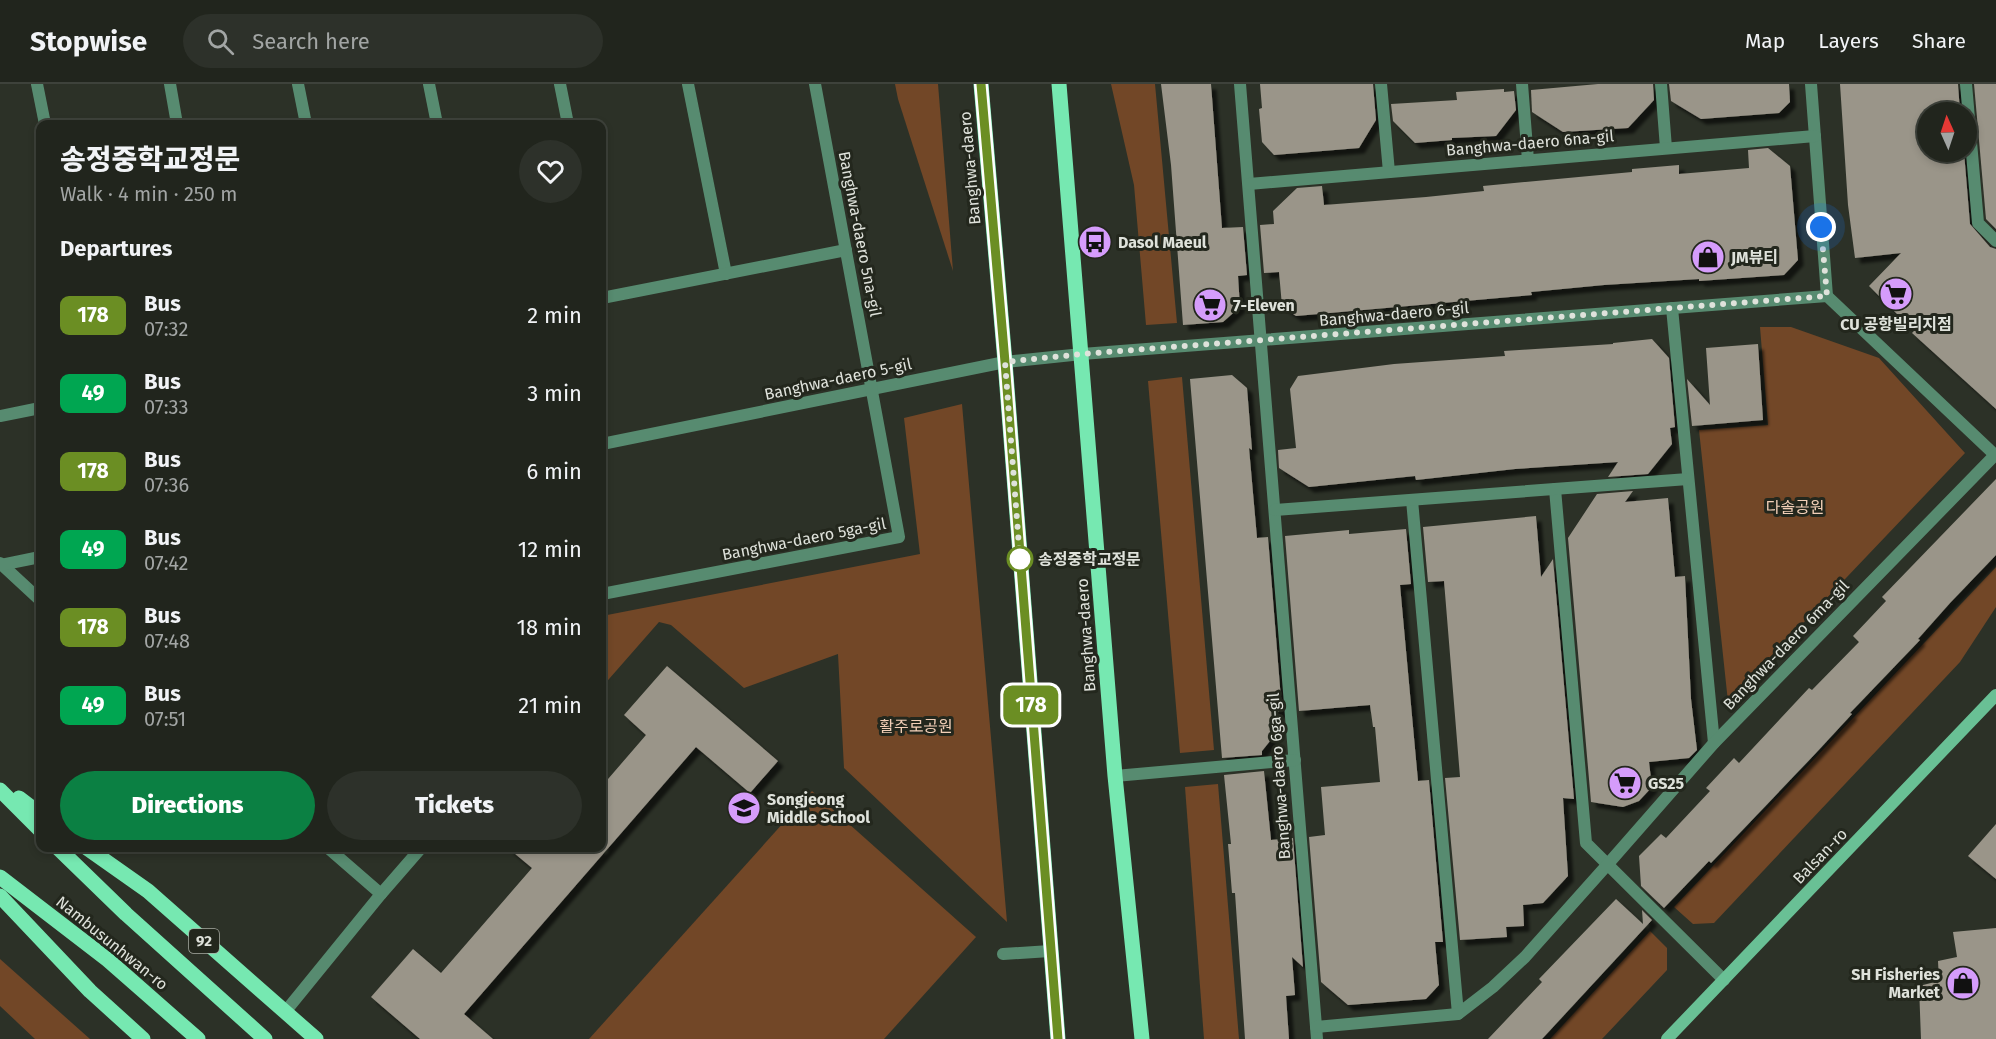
<!DOCTYPE html>
<meta charset="utf-8">
<style>
body{margin:0;font-family:"Fira Sans","Noto Sans KR",sans-serif;background:#2d312a;color:#f1f3f6;height:100vh;display:flex;flex-direction:column;font-size:22px;white-space:nowrap}
*{box-sizing:border-box;margin:0}
p{font-size:20px;color:#a2a5a4}
.icon{flex:none;width:33px;height:33px;fill:none;stroke:currentColor;stroke-width:2;stroke-linecap:round;stroke-linejoin:round}
.map{position:relative;flex:1;overflow:hidden}
.panel{position:absolute;left:36px;top:36px;width:570px;height:732px;display:flex;flex-direction:column;background:#21251d;border-radius:12px;box-shadow:0 3px 9px #0003,0 0 0 2px #3e423b}
.panel>*{flex:none}
.badge{padding:0 12px;border-radius:9px;font-size:21px;line-height:39px}
.needle{width:39px;rotate:357deg}
.controls{position:absolute;left:1917px;top:18px;display:grid;gap:12px}
.controls a{display:grid;place-items:center;width:60px;height:60px;border-radius:50%;background:#21251d;box-shadow:0 3px 9px #0003,0 0 0 2px #3e423b;font-size:30px}
.you{position:absolute;width:30px;height:30px;margin:-15px;border:4px solid #fff;border-radius:50%;background:#1a73e8;box-shadow:0 0 0 9px #1a73e833}
.map>.badge{position:absolute;translate:-50% -50%;box-shadow:0 0 0 3px #fff}
h2{padding:0 24px;font-size:22px;line-height:54px}
.round{display:grid;place-items:center;flex:none;width:63px;height:63px;border-radius:32px;background:#2d312a}
.summary{display:flex;align-items:center;justify-content:space-between;height:102px;padding:0 24px}
h1{font-size:28px;font-weight:800;line-height:45px}
.action{display:flex;gap:12px;margin-top:auto;padding:12px 24px}
.action a{flex:1;height:69px;border-radius:36px;background:#0b8043;color:#fff;font-size:24px;font-weight:800;line-height:69px;text-align:center}
.action a+a{background:#2d312a;color:#f1f3f6}
ul{padding:0;list-style:none}
li{display:flex;align-items:center;gap:18px;height:78px;padding:0 24px}
li div{flex:1}
li b{display:block;font-size:22px}
li em{font-style:normal}
li .badge{min-width:66px;font-weight:700;text-align:center}
header{display:flex;align-items:center;gap:36px;box-sizing:border-box;height:84px;padding:0 30px;background:#21251d;border-bottom:2px solid #3e423b}
header strong{font-size:28px}
nav{display:flex;gap:33px;margin-inline-start:auto;font-size:21px}
.search{width:420px;height:54px;background:#2d312a;display:flex;align-items:center;gap:15px;box-sizing:border-box;padding:0 21px;border-radius:33px;color:#a2a5a4;font-size:22px}
.map>svg:first-child{display:block}
</style>
<header>
<strong>Stopwise</strong>
<div class="search"><svg class="icon" aria-label="search" viewBox="0 0 24 24"><circle cx="10" cy="10" r="6"/><path d="M15 15l6 6"/></svg>Search here</div>
<nav><a>Map</a><a>Layers</a><a>Share</a></nav>
</header>
<div class="map">
<svg width="1996" height="955" viewBox="0 0 1996 955">
<defs>
<filter id="shadow"><feDropShadow dx="5.5" dy="5.5" stdDeviation="1.5" flood-color="#0009"/></filter>
</defs>
<rect width="100%" height="100%" fill="#2c3127"/>
<g fill="#724727">
<polygon points="895,0 938,0 953,187 898,15"/>
<polygon points="1111,0 1155,0 1177,239 1146,241 1134,101"/>
<polygon points="1760,243 1791,243 1879,274 1965,369 1728,618 1699,346 1768,341"/>
<polygon points="1182,293 1214,666 1180,669 1148,297"/>
<polygon points="962,320 1007,838 844,684 838,570 744,604 671,541 659,538 602,603 602,532 920,470 904,334"/>
<polygon points="1996,483 1996,523 1960,578 1714,839 1693,840 1674,823"/>
<polygon points="1218,700 1239,955 1204,955 1185,703"/>
<polygon points="812,707 976,853 884,955 589,955"/>
<polygon points="1650,847 1667,864 1667,886 1602,955 1550,955"/>
<polygon points="0,875 90,955 35,955 0,922"/>
</g>
<g fill="#9a9589" filter="url(#shadow)">
<polygon points="1161,0 1211,0 1222,144 1243,143 1247,191 1238,192 1240,223 1223,238 1183,241 1171,81"/>
<polygon points="1260,0 1373,0 1376,36 1359,64 1274,71 1262,58 1259,25 1262,24"/>
<polygon points="1598,0 1653,0 1654,16 1628,44 1563,48 1532,28 1531,6"/>
<polygon points="1669,0 1789,0 1790,18 1779,29 1701,35 1671,17"/>
<polygon points="1840,0 1958,0 1960,28 1928,28 1928,68 1964,68 1970,140 1990,163 1996,165 1996,325 1912,249 1914,247 1869,202 1901,169 1855,174 1848,121"/>
<polygon points="1974,0 1996,0 1996,145 1986,135"/>
<polygon points="1504,5 1504,8 1514,7 1516,26 1496,52 1452,54 1452,56 1415,59 1393,37 1391,20 1457,16 1456,8"/>
<polygon points="1768,64 1790,82 1798,176 1784,191 1699,197 1699,195 1604,201 1531,208 1532,211 1296,232 1282,222 1279,188 1264,189 1260,141 1274,140 1273,127 1297,104 1322,102 1324,121 1426,113 1484,107 1483,102 1632,88 1632,85 1679,81 1679,90 1749,84 1748,66"/>
<polygon points="1652,255 1669,274 1675,343 1670,344 1672,360 1648,390 1608,393 1618,378 1515,385 1416,396 1415,392 1309,403 1279,384 1278,366 1296,364 1290,305 1298,292 1394,280 1505,272 1504,267 1613,260 1613,259"/>
<polygon points="1758,260 1763,336 1692,342 1687,295 1710,321 1706,264"/>
<polygon points="1232,291 1247,304 1252,366 1249,364 1257,454 1268,453 1282,628 1276,628 1278,647 1262,667 1262,671 1222,674 1190,295"/>
<polygon points="1996,395 1996,471 1950,519 1918,555 1920,556 1850,629 1852,630 1815,670 1711,779 1709,777 1664,824 1641,802 1639,772 1661,750 1666,754 1710,707 1706,704 1734,674 1739,679 1809,604 1812,606 1859,558 1853,552 1886,517 1882,513"/>
<polygon points="1633,407 1625,418 1668,414 1675,493 1685,492 1691,615 1697,666 1689,674 1649,678 1652,703 1639,717 1623,723 1591,718 1568,454 1597,410"/>
<polygon points="1536,432 1541,493 1553,475 1574,715 1563,714 1568,792 1543,819 1523,821 1524,842 1506,843 1507,853 1460,856 1445,694 1460,693 1444,497 1428,498 1423,443"/>
<polygon points="1406,445 1411,500 1400,501 1418,697 1429,696 1443,858 1435,858 1439,901 1426,915 1348,921 1321,898 1309,753 1325,751 1321,703 1380,698 1375,643 1373,643 1370,621 1299,627 1285,452 1349,446 1349,450"/>
<polygon points="667,582 778,677 750,709 696,663 464,930 493,955 420,955 371,913 413,865 441,889 532,784 508,764 602,764 602,702 646,651 624,631"/>
<polygon points="1264,687 1271,756 1293,754 1303,883 1292,873 1295,911 1286,912 1289,955 1245,955 1235,809 1232,809 1228,760 1231,760 1224,691"/>
<polygon points="1996,740 1996,795 1968,772"/>
<polygon points="1616,815 1643,840 1642,826 1652,836 1542,955 1488,955 1542,898 1539,895"/>
<polygon points="1996,844 1996,955 1921,955 1919,902 1939,897 1938,877 1957,873 1953,848"/>
</g>
<g fill="none" stroke-linecap="round" stroke-linejoin="round">
<polyline stroke="#578b70" stroke-width="12" points="1003,870 1050,867"/>
<g stroke="#578b70" stroke-width="12">
<polyline points="37,0 45,40"/>
<polyline points="170,0 177,40"/>
<polyline points="298,0 306,40"/>
<polyline points="429,0 437,40"/>
<polyline points="560,0 568,40"/>
<polyline points="688,0 726,190"/>
<polyline points="1240,0 1317,955"/>
<polyline points="1381,0 1389,88"/>
<polyline points="1522,0 1528,76"/>
<polyline points="1661,0 1666,64"/>
<polyline points="1811,0 1827,212"/>
<polyline points="1966,0 1978,139 1996,157"/>
<polyline points="1249,100 1815,52"/>
<polyline points="602,214 846,166"/>
<polyline points="1672,224 1714,659"/>
<polyline points="0,332 40,324"/>
<polyline points="602,360 1005,278 1082,270 1827,212 1996,372"/>
<polyline points="1555,405 1586,759 1724,896"/>
<polyline points="1412,416 1458,930"/>
<polyline points="1275,426 1688,395"/>
<polyline points="0,479 40,516"/>
<polyline points="0,481 40,473"/>
<polyline points="602,510 899,453 815,0"/>
<polyline points="1115,692 1295,676"/>
<polyline points="328,764 381,810"/>
<polyline points="285,928 381,810 421,764"/>
<polyline points="1316,943 1458,930 1493,903 1525,873 1608,780 1714,659 1996,370"/>
</g>
<polyline stroke="#69c095" stroke-width="12" points="1667,955 1996,611"/>
<g stroke="#76e8b1" stroke-width="15">
<polyline points="981,0 1005,278 1058,955"/>
<polyline points="1059,0 1115,692 1142,955"/>
<polyline points="0,706 40,746"/>
<polyline points="19,714 40,730"/>
<polyline points="58,764 126,830 265,955"/>
<polyline points="87,764 148,807 316,955"/>
<polyline points="0,793 108,876 198,955"/>
<polyline points="0,812 90,907 143,955"/>
</g>
</g>
<g fill="none" stroke-linecap="round" stroke-linejoin="round">
<defs>
<polyline id="line" points="981,0 1005,278 1058,955"/>
</defs>
<use href="#line" stroke="#fff" stroke-width="14"/>
<use href="#line" stroke="#6b8e23" stroke-width="9"/>
<polyline stroke="#dfe2db" stroke-width="6" stroke-dasharray="0 10.8" points="1020,475 1005,278 1082,270 1827,212 1821,143"/>
</g>
<defs>
<symbol id="bus-disc" viewBox="-11 -11 22 22"><circle r="9.5" fill="#d59cfb" stroke="#23271d"/><path d="M-5-6H5V4H4V6H2V4H-2V6H-4V4H-5ZM-3.5-4V0h7V-4ZM-3.5 1.2v1.5H-2V1.2ZM2 1.2v1.5H3.5V1.2Z" fill="#111"/></symbol>
<symbol id="shop-disc" viewBox="-11 -11 22 22"><circle r="9.5" fill="#d59cfb" stroke="#23271d"/><path d="M-5-2.5h2.3a2.7 3.5 0 0 1 5.4 0H5L5.5 6h-11ZM-1.5-2.5h3a1.5 2.3 0 0 0-3 0Z" fill="#111"/></symbol>
<symbol id="supermarket-disc" viewBox="-11 -11 22 22"><circle r="9.5" fill="#d59cfb" stroke="#23271d"/><path d="M-6-5.5h2.5l.6 2H6L4.5 2H-2.5L-4.4-4H-6ZM-1.5 3.2a1.3 1.3 0 1 0 .1 0ZM3 3.2a1.3 1.3 0 1 0 .1 0Z" fill="#111"/></symbol>
<symbol id="school-disc" viewBox="-11 -11 22 22"><circle r="9.5" fill="#d59cfb" stroke="#23271d"/><path d="M0-5L7-2L0 1L-7-2ZM-4 1L0 2.5L4 1V4Q0 6-4 4Z" fill="#111"/></symbol>
</defs>
<g fill-rule="evenodd">
<use href="#bus-disc" x="1076" y="139" width="38" height="38"/>
<use href="#shop-disc" x="1689" y="154" width="38" height="38"/>
<use href="#supermarket-disc" x="1877" y="191" width="38" height="38"/>
<use href="#supermarket-disc" x="1191" y="202" width="38" height="38"/>
<use href="#supermarket-disc" x="1606" y="680" width="38" height="38"/>
<use href="#school-disc" x="725" y="705" width="38" height="38"/>
<use href="#shop-disc" x="1944" y="880" width="38" height="38"/>
</g>
<circle fill="#fff" stroke="#6b8e23" stroke-width="3" cx="1020" cy="475" r="12"/>
<g text-anchor="middle" dominant-baseline="central" stroke-width="6" stroke-linejoin="round" paint-order="stroke">
<rect fill="#23271d" stroke="#a7aaa2" stroke-width="1.5" x="189" y="845" width="30" height="24" rx="4.5"/>
<g font-size="15" font-weight="bold" fill="#dfe2db">
<text x="204" y="857">92</text>
</g>
<g font-size="16" fill="#dfe2db" stroke="#23271d">
<text transform="translate(1530 59) rotate(-5)">Banghwa-daero 6na-gil</text>
<text transform="translate(970 84) rotate(-95)">Banghwa-daero</text>
<text transform="translate(860 150) rotate(79)">Banghwa-daero 5na-gil</text>
<text transform="translate(1394 230) rotate(-5)">Banghwa-daero 6-gil</text>
<text transform="translate(838 295) rotate(-12)">Banghwa-daero 5-gil</text>
<text transform="translate(804 455) rotate(-11)">Banghwa-daero 5ga-gil</text>
<text transform="translate(1086 551) rotate(-94)">Banghwa-daero</text>
<text transform="translate(1786 561) rotate(-46)">Banghwa-daero 6ma-gil</text>
<text transform="translate(1279 692) rotate(-94)">Banghwa-daero 6ga-gil</text>
<text transform="translate(1820 772) rotate(-46)">Balsan-ro</text>
<text transform="translate(112 859) rotate(39)">Nambusunhwan-ro</text>
</g>
<g font-size="16" font-weight="bold" fill="#dfe2db" stroke="#23271d" text-anchor="start">
<text x="1118" y="158">Dasol Maeul</text>
<text x="1731" y="173">JM뷰티</text>
<text x="1233" y="221">7-Eleven</text>
<text x="1896" y="240" text-anchor="middle">CU 공항빌리지점</text>
<text x="1648" y="699">GS25</text>
<text x="767" y="715">Songjeong<tspan x="767" dy="18">Middle School</tspan></text>
<text x="1940" y="890" text-anchor="end">SH Fisheries<tspan x="1940" dy="18">Market</tspan></text>
</g>
<g font-size="16" fill="#f3d0b8" stroke="#23271d">
<text x="1795" y="423">다솔공원</text>
<text x="916" y="642">활주로공원</text>
</g>
<g font-size="16" font-weight="bold" fill="#dfe2db" stroke="#23271d" text-anchor="start">
<text x="1038" y="475">송정중학교정문</text>
</g>
</g>
</svg>
<div class="controls">
<a><svg class="needle" viewBox="-14 -14 28 28"><path d="M0-13l5 13h-10z" fill="#e53935"/><path d="M0 13l5-13h-10z" fill="#a2a5a4"/></svg></a>
</div>
<div class="you" style="left:1821px;top:143px"></div>
<b class="badge" style="left:1031px;top:621px;background:#6b8e23;color:#fff">178</b>
<section class="panel">
<div class="summary"><div><h1>송정중학교정문</h1><p>Walk · 4 min · 250 m</p></div><a class="round"><svg class="icon" aria-label="heart" viewBox="0 0 24 24"><path d="M12 20l-8-8c-3-5 5-10 8-4 3-6 11-1 8 4z"/></svg></a></div>
<h2>Departures</h2>
<ul>
<li><span class="badge" style="background:#6b8e23;color:#fff">178</span><div><b>Bus</b><p>07:32</p></div><em>2 min</em></li>
<li><span class="badge" style="background:#00a651;color:#fff">49</span><div><b>Bus</b><p>07:33</p></div><em>3 min</em></li>
<li><span class="badge" style="background:#6b8e23;color:#fff">178</span><div><b>Bus</b><p>07:36</p></div><em>6 min</em></li>
<li><span class="badge" style="background:#00a651;color:#fff">49</span><div><b>Bus</b><p>07:42</p></div><em>12 min</em></li>
<li><span class="badge" style="background:#6b8e23;color:#fff">178</span><div><b>Bus</b><p>07:48</p></div><em>18 min</em></li>
<li><span class="badge" style="background:#00a651;color:#fff">49</span><div><b>Bus</b><p>07:51</p></div><em>21 min</em></li>
</ul>
<div class="action"><a>Directions</a><a>Tickets</a></div>
</section>
</div>
